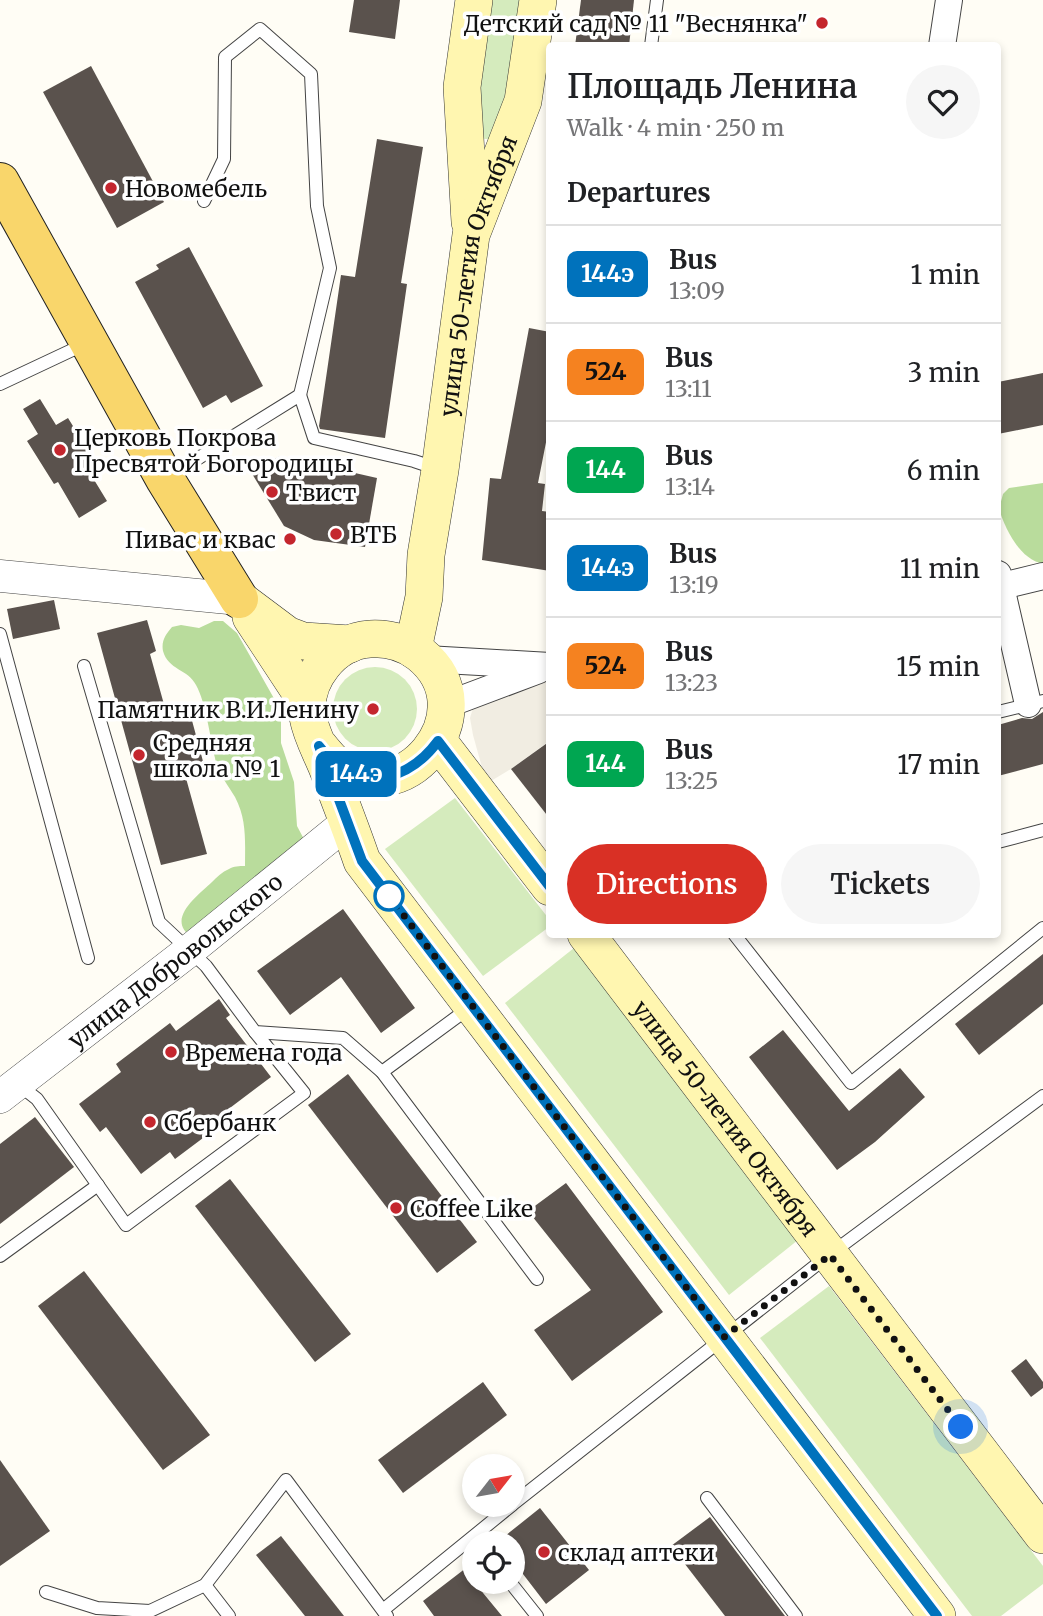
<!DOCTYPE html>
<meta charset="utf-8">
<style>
body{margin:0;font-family:Merriweather,serif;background:#f6f6f6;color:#202124;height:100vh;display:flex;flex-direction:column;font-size:26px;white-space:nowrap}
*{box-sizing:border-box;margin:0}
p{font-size:23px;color:#757577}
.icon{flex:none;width:38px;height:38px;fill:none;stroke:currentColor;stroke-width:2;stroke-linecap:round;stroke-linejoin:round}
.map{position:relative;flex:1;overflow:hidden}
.sheet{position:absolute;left:546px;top:42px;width:455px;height:896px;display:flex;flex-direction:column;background:#fff;border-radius:7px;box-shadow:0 4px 10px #0003}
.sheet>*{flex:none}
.badge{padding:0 14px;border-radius:10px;font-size:24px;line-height:46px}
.needle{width:46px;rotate:59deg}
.fabs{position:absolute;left:462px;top:1454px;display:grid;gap:14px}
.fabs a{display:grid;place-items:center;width:63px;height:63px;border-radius:50%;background:#fff;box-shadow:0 4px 10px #0003;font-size:35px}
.you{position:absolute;width:35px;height:35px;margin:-18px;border:5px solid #fff;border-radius:50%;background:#1a73e8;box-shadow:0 0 0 10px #1a73e833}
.map>.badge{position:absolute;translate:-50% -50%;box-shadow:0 0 0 4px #fff}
h2{padding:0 21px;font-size:26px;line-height:63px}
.round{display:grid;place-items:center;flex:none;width:74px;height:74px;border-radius:37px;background:#f6f6f6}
.summary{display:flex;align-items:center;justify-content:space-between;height:119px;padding:0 21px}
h1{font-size:33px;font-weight:600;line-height:52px}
.cta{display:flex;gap:14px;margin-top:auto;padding:14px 21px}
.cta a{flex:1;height:80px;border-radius:42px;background:#d93025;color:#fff;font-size:28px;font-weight:600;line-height:80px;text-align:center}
.cta a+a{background:#f6f6f6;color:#202124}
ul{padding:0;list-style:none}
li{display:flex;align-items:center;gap:21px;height:98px;padding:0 21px;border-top:2px solid #e0e0e0}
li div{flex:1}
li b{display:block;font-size:26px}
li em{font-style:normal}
li .badge{min-width:77px;font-weight:700;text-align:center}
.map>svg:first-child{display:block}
</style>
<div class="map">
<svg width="1043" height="1616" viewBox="0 0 1043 1616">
<rect width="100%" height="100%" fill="#fffdf5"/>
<g fill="#d5ebbd">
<polygon points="486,0 526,0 518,57 495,140 478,138 479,50"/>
<circle cx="375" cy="709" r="42"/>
<polygon points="455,798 549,919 549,927 483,976 385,849"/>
<polygon points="574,948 798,1240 729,1295 505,1003"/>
<polygon points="829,1286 1043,1566 1043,1584 1001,1616 972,1616 760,1338"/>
</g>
<g fill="#b9dc9c">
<path d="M1043 483V564C1020 559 1006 531 999 509L1003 494 1009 488Z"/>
<path d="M214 621H223L237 633 276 702 281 722V743L294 782 297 826 306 843 192 937C165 920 197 896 212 882 217 877 222 872 229 869 234 866 239 866 245 866 245 841 247 820 235 797 228 785 217 772 215 758 210 737 206 703 196 685 188 669 168 670 163 651 161 641 166 634 172 627L181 625 199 628Z"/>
</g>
<polygon fill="#f1ede2" points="549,678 549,741 511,769 491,781 483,771 473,735 470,718 475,701"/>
<g fill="#5a524d">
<polygon points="354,0 400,0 395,39 349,32"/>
<polygon points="581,0 634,0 629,46 575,46"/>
<polygon points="91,66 164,202 117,228 43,92"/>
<polygon points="377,139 423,147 401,283 407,284 385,438 320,429 319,426 341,275 355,277"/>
<polygon points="189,247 263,386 231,403 226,395 203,408 135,282 159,269 156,265"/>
<polygon points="529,328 550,332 550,422 538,483 545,484 542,511 550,512 550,571 482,560 490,478 501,479"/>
<polygon points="1043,373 1043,425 998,434 998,382"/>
<polygon points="40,399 56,425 68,418 94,460 85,465 107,501 79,518 58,482 54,484 27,441 38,434 23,409"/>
<polygon points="280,456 377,478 365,547 314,540 284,526 251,472"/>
<polygon points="54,600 60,629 13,639 7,609"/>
<polygon points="147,620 156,651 150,654 165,708 187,702 204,765 184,771 207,854 161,865 97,633"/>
<polygon points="1043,712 1043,764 998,776 998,725 1022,718 1032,719"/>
<polygon points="550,741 550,819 511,769"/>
<polygon points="343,909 415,1008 381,1033 341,977 290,1015 257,971"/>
<polygon points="1043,954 1043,1004 979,1055 955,1024"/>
<polygon points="219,999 230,1015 226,1018 271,1077 210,1123 215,1129 175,1159 170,1152 141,1174 106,1127 100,1132 79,1104 121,1072 116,1064 170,1023 176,1031"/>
<polygon points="783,1030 849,1111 900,1068 925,1097 875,1142 837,1170 749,1057"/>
<polygon points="348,1074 477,1242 437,1273 308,1105"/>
<polygon points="35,1117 74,1167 0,1224 0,1144"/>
<polygon points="230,1179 351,1334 315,1362 195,1206"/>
<polygon points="566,1183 663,1312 572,1381 534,1330 591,1290 528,1211"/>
<polygon points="84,1271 210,1435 163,1470 38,1306"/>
<polygon points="1026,1359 1043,1382 1043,1388 1031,1397 1011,1371"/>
<polygon points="483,1382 507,1415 403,1493 378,1460"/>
<polygon points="0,1460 50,1531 0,1566"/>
<polygon points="540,1508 589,1570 546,1604 513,1561 513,1544 495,1544"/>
<polygon points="710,1517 785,1616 725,1616 671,1546"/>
<polygon points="281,1536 344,1616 305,1616 256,1555"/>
<polygon points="466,1568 474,1582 502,1616 434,1616 423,1601"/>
</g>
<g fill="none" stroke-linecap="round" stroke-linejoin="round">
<defs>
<g id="service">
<polyline points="651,46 657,0"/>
<polyline points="204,201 224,159 225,57 260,29 311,74 317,206 330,268 300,395"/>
<polyline points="0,384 85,344"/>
<polyline points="168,477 300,395 314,438 414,461 438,469"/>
<polyline points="0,634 88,958"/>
<polyline points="84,666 159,922 206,966 255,1032 343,1038 382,1072 537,1279"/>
<polyline points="998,712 1043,701"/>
<polyline points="998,842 1043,830"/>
<polyline points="734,934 851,1083 1043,928"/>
<polyline points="382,1072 469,1008"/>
<polyline points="18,1084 37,1099 126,1225 304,1093 255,1032"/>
<polyline points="0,1256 98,1185"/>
<polyline points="707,1498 796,1616"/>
<polyline points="513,1504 829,1255 1043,1096"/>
<polyline points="510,1582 537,1616"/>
<polyline points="205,1585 229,1616"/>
<polyline points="46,1592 97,1608 150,1611 205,1585 286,1480 387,1616"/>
<polyline points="383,1610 512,1505"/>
</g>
<g id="minor">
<polyline points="942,46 949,0"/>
<polyline points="998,574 1028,704"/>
<polyline points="998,587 1043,576"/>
<polyline points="426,659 550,666"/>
<polyline points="446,705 539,670"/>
</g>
<g id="tertiary">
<polyline points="0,576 239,599"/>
<path id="s1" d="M0 1097 190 950 349 821"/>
</g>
<g id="secondary">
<polyline points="470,222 462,87 474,0"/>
<polyline points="239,599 287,635 303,641 350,644"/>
<polyline points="251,617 307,702"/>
<path id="s2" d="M413 649 424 597 426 555 440 470 471 235 523 101 538 0"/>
<polyline points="438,741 550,887"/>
<path d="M319 746C323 751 328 757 333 762 400 820 492 712 420 654 406 643 389 638 370 639 333 641 302 680 308 717 311 734 320 750 327 767 339 798 351 829 362 861L937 1616"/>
<path id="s3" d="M586 934 1043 1535"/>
</g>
<polyline id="primary" points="0,182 165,479 239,599"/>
</defs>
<use href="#service" stroke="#444" stroke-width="14"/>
<use href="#minor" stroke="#444" stroke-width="28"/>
<use href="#tertiary" stroke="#444" stroke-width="33"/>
<use href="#secondary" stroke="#333" stroke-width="38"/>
<use href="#primary" stroke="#222" stroke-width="40"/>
<use href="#service" stroke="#fff" stroke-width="12"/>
<use href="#minor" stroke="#fff" stroke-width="26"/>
<use href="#tertiary" stroke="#fff" stroke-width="32"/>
<use href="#secondary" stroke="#fff6b0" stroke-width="37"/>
<use href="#primary" stroke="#f9d66b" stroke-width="38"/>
</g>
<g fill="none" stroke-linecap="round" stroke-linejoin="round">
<defs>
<path id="line" d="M550 887 438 741C413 775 370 793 333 762 328 758 323 751 319 746L362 861 937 1616"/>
</defs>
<use href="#line" stroke="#fff" stroke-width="16"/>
<use href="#line" stroke="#0072bc" stroke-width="10"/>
<polyline stroke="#111" stroke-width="7" stroke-dasharray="0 12.6" points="389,896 724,1337 830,1255 961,1427"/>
</g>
<g fill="#c4262e" stroke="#fff" stroke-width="2.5">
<circle cx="822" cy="23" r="7"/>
<circle cx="111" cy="188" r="7"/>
<circle cx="60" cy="450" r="7"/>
<circle cx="272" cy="492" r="7"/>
<circle cx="336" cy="534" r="7"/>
<circle cx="290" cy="539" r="7"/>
<circle cx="373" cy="709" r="7"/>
<circle cx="139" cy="755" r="7"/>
<circle cx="171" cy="1052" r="7"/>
<circle cx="150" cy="1122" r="7"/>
<circle cx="396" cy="1208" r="7"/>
<circle cx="544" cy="1552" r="7"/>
</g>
<circle fill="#fff" stroke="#0072bc" stroke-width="3.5" cx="389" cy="896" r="14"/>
<g text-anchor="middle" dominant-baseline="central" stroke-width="7" stroke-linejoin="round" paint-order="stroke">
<g font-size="23" fill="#111" stroke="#fff" text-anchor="start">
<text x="808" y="23" text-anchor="end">Детский сад № 11 "Веснянка"</text>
<text x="125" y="188">Новомебель</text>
<text x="74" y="437">Церковь Покрова<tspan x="74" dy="26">Пресвятой Богородицы</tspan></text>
<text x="286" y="492">Твист</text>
<text x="350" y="534">ВТБ</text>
<text x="276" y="539" text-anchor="end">Пивас и квас</text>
<text x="359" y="709" text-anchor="end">Памятник В.И.Ленину</text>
<text x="153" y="742">Средняя<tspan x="153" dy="26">школа № 1</tspan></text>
<text x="185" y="1052">Времена года</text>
<text x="164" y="1122">Сбербанк</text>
<text x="410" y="1208">Coffee Like</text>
<text x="558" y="1552">склад аптеки</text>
</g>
<g font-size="23" fill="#111" stroke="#fff">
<text stroke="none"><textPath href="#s2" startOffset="380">улица 50-летия Октября</textPath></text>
<text stroke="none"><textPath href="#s1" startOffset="222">улица Добровольского</textPath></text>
<text stroke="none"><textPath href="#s3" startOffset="231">улица 50-летия Октября</textPath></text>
</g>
</g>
</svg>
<div class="fabs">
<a><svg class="needle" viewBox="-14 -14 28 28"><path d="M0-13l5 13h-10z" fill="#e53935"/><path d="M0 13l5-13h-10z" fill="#757577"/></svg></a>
<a><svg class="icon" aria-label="locate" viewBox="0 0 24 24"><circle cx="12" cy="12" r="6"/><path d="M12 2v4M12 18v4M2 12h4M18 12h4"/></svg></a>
</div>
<div class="you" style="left:961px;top:1427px"></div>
<b class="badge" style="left:356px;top:774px;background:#0072bc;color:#fff">144э</b>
<section class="sheet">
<div class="summary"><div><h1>Площадь Ленина</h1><p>Walk · 4 min · 250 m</p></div><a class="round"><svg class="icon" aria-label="heart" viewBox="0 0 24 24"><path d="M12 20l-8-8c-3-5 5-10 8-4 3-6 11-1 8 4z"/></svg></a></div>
<h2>Departures</h2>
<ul>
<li><span class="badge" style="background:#0072bc;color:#fff">144э</span><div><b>Bus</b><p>13:09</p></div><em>1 min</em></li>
<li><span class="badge" style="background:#f58220;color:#111">524</span><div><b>Bus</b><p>13:11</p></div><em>3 min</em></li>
<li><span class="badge" style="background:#00a651;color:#fff">144</span><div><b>Bus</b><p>13:14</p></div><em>6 min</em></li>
<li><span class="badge" style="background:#0072bc;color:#fff">144э</span><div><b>Bus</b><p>13:19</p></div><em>11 min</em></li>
<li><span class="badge" style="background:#f58220;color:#111">524</span><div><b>Bus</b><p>13:23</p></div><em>15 min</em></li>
<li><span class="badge" style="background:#00a651;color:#fff">144</span><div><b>Bus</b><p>13:25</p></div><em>17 min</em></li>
</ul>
<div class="cta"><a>Directions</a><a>Tickets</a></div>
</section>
</div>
